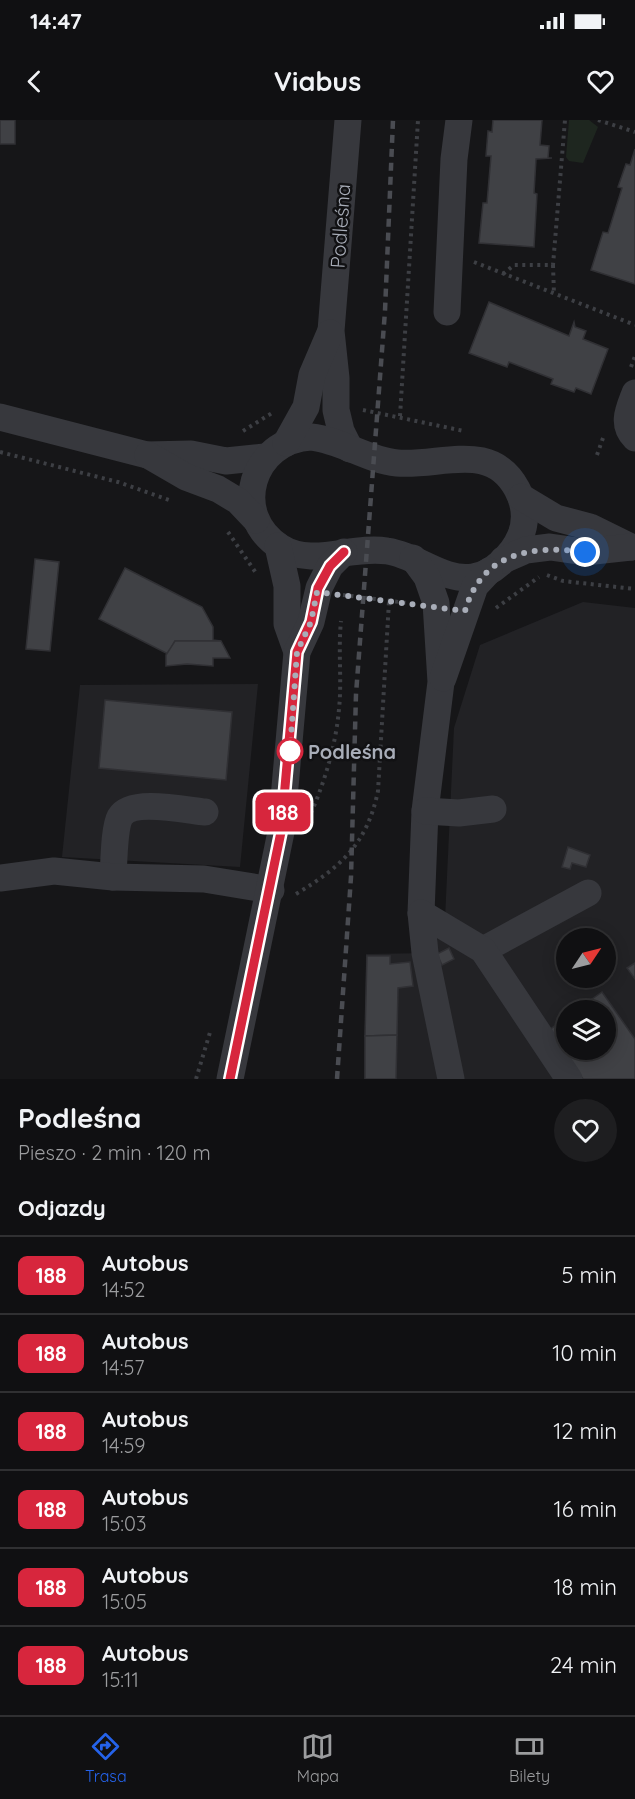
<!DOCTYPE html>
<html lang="pl">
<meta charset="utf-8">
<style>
body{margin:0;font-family:Quicksand,sans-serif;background:#1e1e20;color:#f1f3f6;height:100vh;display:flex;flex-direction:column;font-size:22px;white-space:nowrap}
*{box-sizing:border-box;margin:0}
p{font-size:20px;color:#9c9d9f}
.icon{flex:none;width:33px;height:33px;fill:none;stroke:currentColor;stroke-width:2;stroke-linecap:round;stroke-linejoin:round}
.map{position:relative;height:959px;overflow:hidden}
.panel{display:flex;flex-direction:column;background:#101012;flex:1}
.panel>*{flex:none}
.badge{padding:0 12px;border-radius:9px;font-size:21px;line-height:39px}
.needle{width:39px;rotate:55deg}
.buttons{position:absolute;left:556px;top:808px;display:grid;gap:12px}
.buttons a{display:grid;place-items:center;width:60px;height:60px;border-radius:50%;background:#101012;box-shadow:0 3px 15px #0003,0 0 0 2px #303032;font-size:30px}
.you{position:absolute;width:30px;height:30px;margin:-15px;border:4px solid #fff;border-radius:50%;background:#1a73e8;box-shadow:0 0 0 9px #1a73e833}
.map>.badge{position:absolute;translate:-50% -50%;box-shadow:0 0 0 3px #fff}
h2{padding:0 18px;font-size:22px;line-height:54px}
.round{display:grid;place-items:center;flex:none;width:63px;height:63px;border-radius:32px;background:#1e1e20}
.head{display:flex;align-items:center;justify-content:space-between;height:102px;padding:0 18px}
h1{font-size:28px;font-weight:800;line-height:45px}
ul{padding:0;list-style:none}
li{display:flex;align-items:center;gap:18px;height:78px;padding:0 18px;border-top:2px solid #303032}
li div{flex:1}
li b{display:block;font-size:22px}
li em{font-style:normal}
li .badge{min-width:66px;font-weight:700;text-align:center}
.status{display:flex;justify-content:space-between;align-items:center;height:42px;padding:0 30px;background:#101012;direction:ltr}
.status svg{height:16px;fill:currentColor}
header{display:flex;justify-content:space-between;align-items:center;height:78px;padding:0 18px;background:#101012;font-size:27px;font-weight:800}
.tabs{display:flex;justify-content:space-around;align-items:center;height:84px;border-top:2px solid #303032;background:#101012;font-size:16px;color:#9c9d9f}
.tabs a{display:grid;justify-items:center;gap:3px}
.tabs .selected{color:#2563eb}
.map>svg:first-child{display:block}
</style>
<div class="status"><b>14:47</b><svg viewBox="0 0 49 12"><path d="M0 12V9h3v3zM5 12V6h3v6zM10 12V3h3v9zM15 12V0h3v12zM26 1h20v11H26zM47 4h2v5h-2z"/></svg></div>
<header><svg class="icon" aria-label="back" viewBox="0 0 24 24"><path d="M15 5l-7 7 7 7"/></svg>Viabus<svg class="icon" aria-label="heart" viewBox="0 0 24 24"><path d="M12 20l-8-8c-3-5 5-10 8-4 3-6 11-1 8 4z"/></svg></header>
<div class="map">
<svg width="635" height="959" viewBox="0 0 635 959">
<rect width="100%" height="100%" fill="#161618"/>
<g fill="#222225" fill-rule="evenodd">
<path d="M583 482 635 488V959H364L366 834 432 833 445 799 454 608 480 525ZM567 819H606V858H567ZM567 891H606V930H567Z"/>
<polygon points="258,564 240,747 62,737 80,565"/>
</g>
<polygon fill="#1e261f" points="569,0 589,0 598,7 583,43 569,41 566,37"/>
<g fill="#404145" stroke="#303034" stroke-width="1.5">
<rect x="0" y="0" width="15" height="24"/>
<polygon points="493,0 542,0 540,25 549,26 548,38 552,38 536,39 534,73 537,74 534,127 479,123 483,83 487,83 491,36 486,36 488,11 492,12"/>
<polygon points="635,29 635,164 591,150 603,112 608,113 613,97 622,68 618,67 626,44 630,45"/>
<polygon points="489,182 569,216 574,202 575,207 586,211 583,219 608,229 591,274 576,268 574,272 551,264 553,259 509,242 507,247 469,233"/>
<polygon points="35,439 59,442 50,531 26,529"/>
<polygon points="125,448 202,487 213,507 213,520 221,521 175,521 168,534 99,499"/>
<polygon points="175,521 221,521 230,538 213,538 213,546 187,544 166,546 166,535"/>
<polygon points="105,580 232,592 226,660 99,648"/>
<polygon points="568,727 590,735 586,747 572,743 570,749 562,747"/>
<polygon points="449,828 454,839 442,845 437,834"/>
<polygon points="367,836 390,836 390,844 410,842 413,866 398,868 397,915 365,916"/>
<polygon points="635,843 635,859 627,848"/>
<polygon points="602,872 635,919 635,959 583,959 548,911 567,897 567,930 606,930 606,891 575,891"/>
<polygon points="397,915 396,959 365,959 365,916"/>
</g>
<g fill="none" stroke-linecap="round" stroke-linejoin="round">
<g stroke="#3d3f44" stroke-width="4" stroke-dasharray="3 4.5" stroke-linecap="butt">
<polyline points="598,0 635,12"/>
<polyline points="474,142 635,205"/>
<polyline points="553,145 554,174"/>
<polyline points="503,154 514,145 553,145 565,0"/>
<polyline points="631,247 635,236"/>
<polyline points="363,290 464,311"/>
<polyline points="400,296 418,0"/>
<polyline points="243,311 272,293"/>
<polyline points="0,332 118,362 169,380"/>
<polyline points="597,335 603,318"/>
<polyline points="228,412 256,453"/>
<polyline points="547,455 563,461 635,469"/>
<polyline points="343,475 407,483"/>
<polyline points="496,488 539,457"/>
<path d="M311 693C325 661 336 624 339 589 342 561 338 530 341 501"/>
<path d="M296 774C341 747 367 724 378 671L389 481"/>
<polyline points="196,959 211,909"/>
</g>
<g stroke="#37383d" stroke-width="27">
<polyline points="348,0 331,211 336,258 336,290 341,311 350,329"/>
<polyline points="447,192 454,39 459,0"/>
<path d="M635 273C629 289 621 304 635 318"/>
<polyline points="0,297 147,335 191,334 226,341 265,337"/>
<path d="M311 317C341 320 367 340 397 343 440 347 491 320 517 369 525 384 527 401 520 417 513 434 492 455 473 457 444 462 416 435 387 431 352 425 312 448 280 427 229 394 252 320 311 317Z"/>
<polyline points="286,323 306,287 312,255 330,213"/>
<polyline points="148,335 186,357 218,369 238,381 256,400"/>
<polyline points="521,377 556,398 590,407 631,427"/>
<polyline points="278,426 287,466 287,504 297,532"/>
<polyline points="413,438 427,457 436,483 441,562 425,691 421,793"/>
<polyline points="503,440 526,430 550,427 585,432 631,427"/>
<polyline points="443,558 475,466 489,451"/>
<polyline points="425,691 459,693 493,689"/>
<path d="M113 757C114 743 114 708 120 697 131 678 185 690 205 692"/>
<polyline points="0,758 54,751 113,757 204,759 271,770"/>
<polyline points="483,830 588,773"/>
<polyline points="230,959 281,712 297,532 311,502 319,468 330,446 344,432"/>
<polyline points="451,959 425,833 421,793 483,830 569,959"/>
</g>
<polyline stroke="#4a4c52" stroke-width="4.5" stroke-dasharray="8 6" stroke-linecap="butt" points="337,959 351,757 356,574 385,191 393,0"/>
</g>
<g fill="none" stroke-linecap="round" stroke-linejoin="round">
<defs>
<polyline id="line" points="230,959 281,712 297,532 311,502 318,468 330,446 344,432"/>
</defs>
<use href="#line" stroke="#fff" stroke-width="14"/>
<use href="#line" stroke="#d7263d" stroke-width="9"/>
<path stroke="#a8adb8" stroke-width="6" stroke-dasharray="0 10.8" d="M290 631 297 532 311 502 317 472 465 491C482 432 532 425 585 432"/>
</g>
<circle fill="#fff" stroke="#d7263d" stroke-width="3" cx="290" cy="631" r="12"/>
<g text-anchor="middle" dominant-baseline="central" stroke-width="5" stroke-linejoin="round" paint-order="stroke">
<g font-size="20" fill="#a8adb8" stroke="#111113">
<text transform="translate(340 106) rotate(-86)">Podleśna</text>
</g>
<g font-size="20" font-weight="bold" fill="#a8adb8" stroke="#111113" text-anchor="start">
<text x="308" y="631">Podleśna</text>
</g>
</g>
</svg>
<div class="buttons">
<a><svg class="needle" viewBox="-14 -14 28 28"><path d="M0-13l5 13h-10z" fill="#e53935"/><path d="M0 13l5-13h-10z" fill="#9c9d9f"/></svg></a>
<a><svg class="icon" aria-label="layers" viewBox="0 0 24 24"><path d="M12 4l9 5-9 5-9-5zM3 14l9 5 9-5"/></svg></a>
</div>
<div class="you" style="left:585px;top:432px"></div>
<b class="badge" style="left:283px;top:692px;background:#d7263d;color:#fff">188</b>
</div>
<section class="panel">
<div class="head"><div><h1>Podleśna</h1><p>Pieszo · 2 min · 120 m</p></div><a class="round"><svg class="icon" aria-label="heart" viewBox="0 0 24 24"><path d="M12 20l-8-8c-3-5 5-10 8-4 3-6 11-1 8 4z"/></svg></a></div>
<h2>Odjazdy</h2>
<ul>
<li><span class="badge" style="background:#d7263d;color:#fff">188</span><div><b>Autobus</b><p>14:52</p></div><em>5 min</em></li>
<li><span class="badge" style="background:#d7263d;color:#fff">188</span><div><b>Autobus</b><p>14:57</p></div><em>10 min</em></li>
<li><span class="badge" style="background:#d7263d;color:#fff">188</span><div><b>Autobus</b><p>14:59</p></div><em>12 min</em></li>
<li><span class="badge" style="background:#d7263d;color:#fff">188</span><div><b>Autobus</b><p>15:03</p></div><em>16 min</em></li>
<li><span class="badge" style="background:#d7263d;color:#fff">188</span><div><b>Autobus</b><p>15:05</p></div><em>18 min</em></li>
<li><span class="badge" style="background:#d7263d;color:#fff">188</span><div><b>Autobus</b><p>15:11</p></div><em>24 min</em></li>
</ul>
</section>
<nav class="tabs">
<a class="selected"><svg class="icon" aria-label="directions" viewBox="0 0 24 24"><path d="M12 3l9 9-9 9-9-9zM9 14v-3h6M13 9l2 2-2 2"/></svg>Trasa</a>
<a><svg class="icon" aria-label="map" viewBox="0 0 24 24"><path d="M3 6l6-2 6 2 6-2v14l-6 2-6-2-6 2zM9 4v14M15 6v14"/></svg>Mapa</a>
<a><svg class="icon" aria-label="tickets" viewBox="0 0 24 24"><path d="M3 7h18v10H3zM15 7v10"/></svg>Bilety</a>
</nav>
